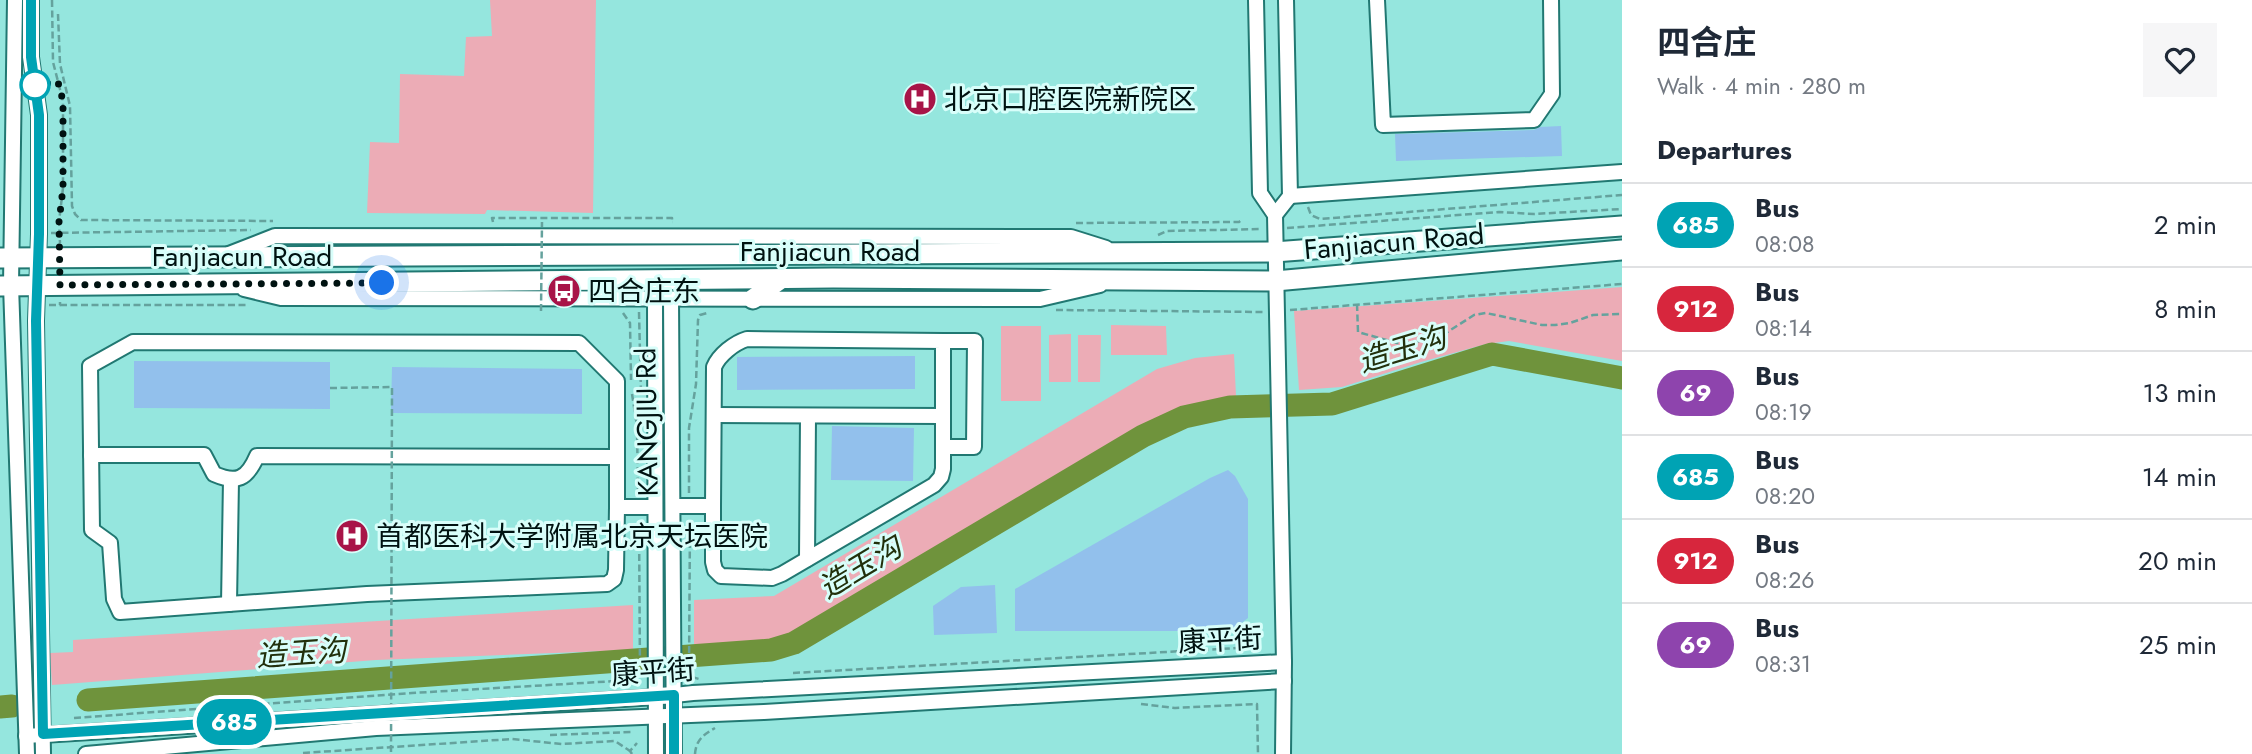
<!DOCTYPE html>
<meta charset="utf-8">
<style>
body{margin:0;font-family:Jost,"Noto Sans SC",sans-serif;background:#f6f6f7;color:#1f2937;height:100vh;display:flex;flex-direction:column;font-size:26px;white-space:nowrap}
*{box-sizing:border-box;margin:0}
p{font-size:23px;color:#747a83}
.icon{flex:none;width:38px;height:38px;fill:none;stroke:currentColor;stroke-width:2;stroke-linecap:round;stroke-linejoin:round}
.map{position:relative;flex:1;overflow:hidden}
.panel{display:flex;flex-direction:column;background:#fff;width:630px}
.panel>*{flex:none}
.badge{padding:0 14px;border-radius:23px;font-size:24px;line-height:46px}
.you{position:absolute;width:35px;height:35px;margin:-18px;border:5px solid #fff;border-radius:50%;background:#1a73e8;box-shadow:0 0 0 10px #1a73e833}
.map>.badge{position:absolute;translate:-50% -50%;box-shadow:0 0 0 4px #fff}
h2{padding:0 35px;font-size:26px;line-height:63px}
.round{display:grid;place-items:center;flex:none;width:74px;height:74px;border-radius:0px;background:#f6f6f7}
.head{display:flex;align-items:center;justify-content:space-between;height:119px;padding:0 35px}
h1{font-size:33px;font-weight:700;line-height:52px}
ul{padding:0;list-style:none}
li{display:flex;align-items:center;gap:21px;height:84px;padding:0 35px;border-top:2px solid #e0e1e3}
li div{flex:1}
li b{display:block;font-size:26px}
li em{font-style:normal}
li .badge{min-width:77px;font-weight:700;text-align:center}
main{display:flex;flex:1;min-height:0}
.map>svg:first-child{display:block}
</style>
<main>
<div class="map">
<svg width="1622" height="754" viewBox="0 0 1622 754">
<rect width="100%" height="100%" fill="#95e6de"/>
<g fill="#ecacb6">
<polygon points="490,0 596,0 593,213 487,210 485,214 367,213 370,142 399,143 400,74 464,76 466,37 492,36"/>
<polygon points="1622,287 1622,361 1509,341 1486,344 1421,362 1342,387 1299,390 1294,311"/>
<polygon points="1111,325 1166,326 1167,355 1111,355"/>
<rect x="1001" y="326" width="40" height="75"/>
<polygon points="1071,334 1071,382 1049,382 1049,335"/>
<polygon points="1078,335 1101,335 1100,382 1078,382"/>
<polygon points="1234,354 1236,396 1180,409 1152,420 790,636 771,641 694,647 694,600 774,596 1157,369 1195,358"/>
<polygon points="633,605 633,650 376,660 52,685 50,653 73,652 73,640"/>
</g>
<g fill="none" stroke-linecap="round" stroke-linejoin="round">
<g stroke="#6f933c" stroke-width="23">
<polyline points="88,700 771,650 794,643 1143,436 1184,417 1230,407 1332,404 1492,354 1622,378"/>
<polyline points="0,707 12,706"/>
</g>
</g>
<g fill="#92c0ec">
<polygon points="1561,126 1562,156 1396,161 1395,134 1534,130 1540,127"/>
<polygon points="915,356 915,389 737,390 737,357"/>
<polygon points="134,361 330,362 330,409 134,408"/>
<polygon points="392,367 582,369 582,414 391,413"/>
<polygon points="832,426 914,428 913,481 831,480"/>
<polygon points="1228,470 1235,476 1248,499 1248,618 1231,631 1015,631 1015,589 1210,478"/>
<polygon points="995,585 997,633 934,635 933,606 961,587"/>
</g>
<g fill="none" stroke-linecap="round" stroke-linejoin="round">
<defs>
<g id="minor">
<polyline points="15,0 11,285 27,754"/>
<polyline points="31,0 31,57 39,115 39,234 36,321 43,754"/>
<polyline points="1256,0 1260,193 1275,215 1284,662 1283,754"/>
<polyline points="1377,0 1383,125 1534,120 1552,94 1551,0"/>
<polyline points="1290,196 1622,172"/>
<polyline points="1275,215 1290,196 1286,0"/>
<polyline points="229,254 275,236 1071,237 1106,248"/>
<polyline points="244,289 281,298 1040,299 1100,285"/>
<polyline points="655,299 656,754"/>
<polyline points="671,299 674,754"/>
<polyline points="943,341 975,341 974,447 943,447"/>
<polyline points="714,415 943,416"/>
<path d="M91 455H204L214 474C237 484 247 479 257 456L617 457"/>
<path d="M673 506H713V562L715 570 721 576 772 578 782 574 934 485 941 477 943 469V341L747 339C734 343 719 355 714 367L713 506"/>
<polyline points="617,507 616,570 614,579 607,584 367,594 120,612 114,599 110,543 92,530 90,366 133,342 579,343 617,381 617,507 655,507"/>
<polyline points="807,559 808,416"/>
<polyline points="229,604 231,480"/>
<polyline points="26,736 656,697 693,693 1284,662"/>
<polyline points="86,754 376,728 764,712 1284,681"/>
</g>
<g id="major">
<polyline points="0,258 1274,252 1622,226"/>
<polyline points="0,286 833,278 1275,281 1622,250"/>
<polyline points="753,299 781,279"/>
</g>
</defs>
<use href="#minor" stroke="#217872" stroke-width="18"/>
<use href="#major" stroke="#217872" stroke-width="23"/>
<g stroke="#65a29d" stroke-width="2.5" stroke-dasharray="7 3.5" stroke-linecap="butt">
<polyline points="52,0 53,62 63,101 63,188 59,222 60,243"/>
<polyline points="58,14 60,64 70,106 72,206 75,214 81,220 273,221"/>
<polyline points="1308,207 1311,215 1320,219 1622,195"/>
<polyline points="493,222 492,218 672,218 672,222 673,222"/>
<polyline points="1076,223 1239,222 1243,219"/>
<polyline points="1287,228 1499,212 1534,214 1622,209"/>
<polyline points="51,233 251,230"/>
<polyline points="1158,235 1167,231 1262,229"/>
<polyline points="1357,304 1358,332 1397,343 1435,340 1474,315 1486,313 1542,325 1555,325 1570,323 1593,315 1622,314"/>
<polyline points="49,305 60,305 60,302"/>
<polyline points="60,305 246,305"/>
<polyline points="1056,310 1263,312"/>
<polyline points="1290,310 1622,284"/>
<polyline points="639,312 641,393"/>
<polyline points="623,313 630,323 631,380"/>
<polyline points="632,394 637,426 638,495"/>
<polyline points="689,493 689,428 696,384 698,320 700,315 707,313"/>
<polyline points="690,520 689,671 692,677 699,679"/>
<polyline points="793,673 1255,647"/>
<polyline points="1141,704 1175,708 1257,704 1258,754"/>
<polyline points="74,718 412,693 634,680 640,673 639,519"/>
<polyline points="550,735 631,732"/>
<polyline points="303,753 512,739 562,744 615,741 630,751"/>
<polyline points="632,754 630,751 637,743"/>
<path d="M695 754C696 740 703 735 715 728"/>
</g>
<use href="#minor" stroke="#fff" stroke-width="14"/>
<use href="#major" stroke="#fff" stroke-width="19"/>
<g stroke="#65a29d" stroke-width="2.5" stroke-dasharray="7 3.5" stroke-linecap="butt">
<polyline points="541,311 542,222"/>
<polyline points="330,388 392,387 391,754"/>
</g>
</g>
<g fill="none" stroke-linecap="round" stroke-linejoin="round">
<defs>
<polyline id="line" points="31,0 31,57 39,115 39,234 36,321 43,734 674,695 674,754"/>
</defs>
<use href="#line" stroke="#fff" stroke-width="16"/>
<use href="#line" stroke="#00a3b4" stroke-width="10"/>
<polyline stroke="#001211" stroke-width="7" stroke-dasharray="0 12.6" points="35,85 58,82 63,101 63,188 59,222 60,285 382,283"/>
</g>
<defs>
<symbol id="hospital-disc" viewBox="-11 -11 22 22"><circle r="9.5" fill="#a81448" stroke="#d8fefa"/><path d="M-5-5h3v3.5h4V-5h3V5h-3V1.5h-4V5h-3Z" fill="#fff"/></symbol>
<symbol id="bus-disc" viewBox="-11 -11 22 22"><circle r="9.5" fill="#a81448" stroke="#d8fefa"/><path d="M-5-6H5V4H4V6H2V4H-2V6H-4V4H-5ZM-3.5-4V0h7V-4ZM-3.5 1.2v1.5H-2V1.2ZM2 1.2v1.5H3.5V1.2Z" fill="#fff"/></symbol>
</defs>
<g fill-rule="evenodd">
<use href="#hospital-disc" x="901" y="80" width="38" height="38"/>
<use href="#bus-disc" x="545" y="272" width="38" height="38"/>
<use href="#hospital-disc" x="333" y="517" width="38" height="38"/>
</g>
<circle fill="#fff" stroke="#00a3b4" stroke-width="3.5" cx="35" cy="85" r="14"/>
<g text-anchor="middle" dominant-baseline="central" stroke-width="6" stroke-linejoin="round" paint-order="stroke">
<g font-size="28" fill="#001211" stroke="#d8fefa" text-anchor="start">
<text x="944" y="99">北京口腔医院新院区</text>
<text x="588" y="291">四合庄东</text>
<text x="376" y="536">首都医科大学附属北京天坛医院</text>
</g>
<g font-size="28" fill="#001211" stroke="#d8fefa">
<text transform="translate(1394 242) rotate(-5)">Fanjiacun Road</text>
<text x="830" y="251">Fanjiacun Road</text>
<text x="242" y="256">Fanjiacun Road</text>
<text transform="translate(647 422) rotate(-91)">KANGJIU Rd</text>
<text transform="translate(1220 640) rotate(-3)">康平街</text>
<text transform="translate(653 672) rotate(-4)">康平街</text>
</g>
<g font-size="30" font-style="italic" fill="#22300c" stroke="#d8fefa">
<text transform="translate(1402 349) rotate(-17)">造玉沟</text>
<text transform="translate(860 567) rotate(-31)">造玉沟</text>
<text transform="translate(301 653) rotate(-4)">造玉沟</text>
</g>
</g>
</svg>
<div class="you" style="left:382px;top:283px"></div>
<b class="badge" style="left:234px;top:722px;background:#00a3b4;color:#fff">685</b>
</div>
<section class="panel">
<div class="head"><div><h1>四合庄</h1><p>Walk · 4 min · 280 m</p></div><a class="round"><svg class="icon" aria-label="heart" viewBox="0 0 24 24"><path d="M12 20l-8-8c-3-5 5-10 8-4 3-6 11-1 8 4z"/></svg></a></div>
<h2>Departures</h2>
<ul>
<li><span class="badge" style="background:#00a3b4;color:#fff">685</span><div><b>Bus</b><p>08:08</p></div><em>2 min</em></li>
<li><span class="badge" style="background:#d7263d;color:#fff">912</span><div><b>Bus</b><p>08:14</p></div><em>8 min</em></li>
<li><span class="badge" style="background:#8e44ad;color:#fff">69</span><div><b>Bus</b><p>08:19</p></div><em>13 min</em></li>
<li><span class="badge" style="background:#00a3b4;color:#fff">685</span><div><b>Bus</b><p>08:20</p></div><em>14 min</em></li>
<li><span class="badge" style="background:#d7263d;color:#fff">912</span><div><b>Bus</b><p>08:26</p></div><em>20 min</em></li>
<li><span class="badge" style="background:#8e44ad;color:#fff">69</span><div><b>Bus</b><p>08:31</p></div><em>25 min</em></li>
</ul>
</section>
</main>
